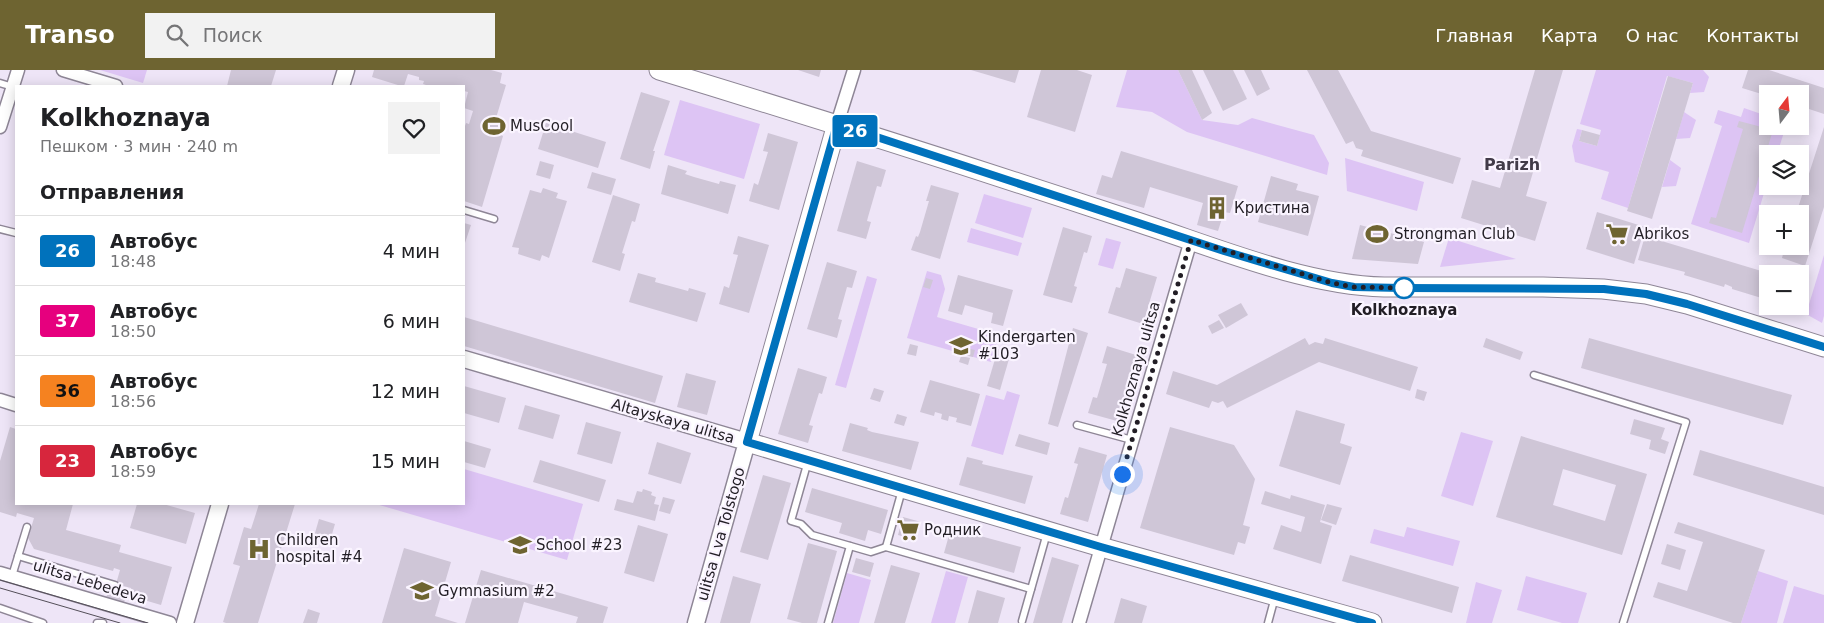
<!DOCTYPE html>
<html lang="ru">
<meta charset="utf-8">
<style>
body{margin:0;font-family:"DejaVu Sans",sans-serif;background:#f2f2f2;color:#202124;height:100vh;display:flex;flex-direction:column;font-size:19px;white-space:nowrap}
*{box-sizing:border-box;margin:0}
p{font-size:16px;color:#757577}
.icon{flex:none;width:28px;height:28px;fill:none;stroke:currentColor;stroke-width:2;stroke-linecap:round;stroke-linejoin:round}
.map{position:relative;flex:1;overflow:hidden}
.panel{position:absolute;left:15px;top:15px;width:450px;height:420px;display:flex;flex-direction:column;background:#fff;border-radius:0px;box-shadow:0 2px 12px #0003}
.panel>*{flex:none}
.badge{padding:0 10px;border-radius:4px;font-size:18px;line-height:32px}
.needle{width:32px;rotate:16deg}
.tools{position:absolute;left:1759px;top:15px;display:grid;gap:10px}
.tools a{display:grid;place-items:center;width:50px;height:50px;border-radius:0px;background:#fff;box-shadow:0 2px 12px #0003;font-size:25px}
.you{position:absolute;width:25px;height:25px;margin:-12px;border:4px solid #fff;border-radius:50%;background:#1a73e8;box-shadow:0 0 0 8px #1a73e833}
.map>.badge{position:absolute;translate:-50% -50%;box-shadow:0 0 0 2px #fff}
h2{padding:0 25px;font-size:19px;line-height:45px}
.round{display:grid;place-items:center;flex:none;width:52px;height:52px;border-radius:0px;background:#f2f2f2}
.head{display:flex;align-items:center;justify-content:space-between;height:85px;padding:0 25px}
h1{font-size:24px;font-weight:600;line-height:38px}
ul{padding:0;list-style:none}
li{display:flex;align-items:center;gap:15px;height:70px;padding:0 25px;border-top:1px solid #e0e0e0}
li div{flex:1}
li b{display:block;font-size:19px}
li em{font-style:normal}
li .badge{min-width:55px;font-weight:700;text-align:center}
header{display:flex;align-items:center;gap:30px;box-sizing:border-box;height:70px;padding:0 25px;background:#6e6431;color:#fff}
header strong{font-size:24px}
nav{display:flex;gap:28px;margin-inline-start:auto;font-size:18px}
.search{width:350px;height:45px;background:#f2f2f2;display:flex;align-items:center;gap:12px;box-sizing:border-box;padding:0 18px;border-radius:0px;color:#757577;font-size:19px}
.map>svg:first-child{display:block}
</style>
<header>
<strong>Transo</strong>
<div class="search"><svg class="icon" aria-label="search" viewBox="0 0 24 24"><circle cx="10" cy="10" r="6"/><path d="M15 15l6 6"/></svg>Поиск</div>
<nav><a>Главная</a><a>Карта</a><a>О нас</a><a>Контакты</a></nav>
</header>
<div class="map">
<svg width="1824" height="553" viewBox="0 0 1824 553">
<rect width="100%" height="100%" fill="#eee5f7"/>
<g fill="#ddc4f4">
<polygon points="100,0 147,0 143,13"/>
<polygon points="1127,0 1178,0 1202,50 1238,55 1252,48 1314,65 1329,93 1327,105 1187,62 1152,42 1116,37"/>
<polygon points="1596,0 1703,0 1709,7 1704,22 1690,23 1693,13 1667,6 1628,138 1601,129 1609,102 1575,92 1572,76 1577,59 1582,60 1579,71 1597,76 1601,60 1580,54"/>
<polygon points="680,30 760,54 744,109 664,85"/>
<polygon points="1744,38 1767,46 1768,56 1786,56 1777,84 1768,84 1767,113 1749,173 1691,154 1722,56 1714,53 1718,40 1741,47"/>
<polygon points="1684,42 1696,50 1690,68 1676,69"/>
<polygon points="1345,88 1424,112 1417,141 1347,121"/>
<polygon points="1670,90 1681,98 1676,116 1662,117"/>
<polygon points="984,124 1032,138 1023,168 975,153"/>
<polygon points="971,158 1022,173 1018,186 967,172"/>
<polygon points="1106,168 1121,172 1113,199 1098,195"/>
<polygon points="1449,168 1516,189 1440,197"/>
<polygon points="1824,185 1824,246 1822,253 1806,244"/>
<polygon points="927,201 941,205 945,219 937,247 999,265 991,292 907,268"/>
<polygon points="867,206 877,209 846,318 835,315"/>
<polygon points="1007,321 1020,325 1003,385 971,376 986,325 1004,330"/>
<polygon points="1461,362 1493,371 1473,436 1441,426"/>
<polygon points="464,399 583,434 567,490 376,434 464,434"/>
<polygon points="1407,457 1460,471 1453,496 1370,473 1374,459 1404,467"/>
<polygon points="946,501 968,507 955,553 931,553"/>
<polygon points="1758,501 1788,511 1777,553 1741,553"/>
<polygon points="847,503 871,510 859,553 833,553"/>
<polygon points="1526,506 1587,523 1578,553 1562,553 1517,540"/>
<polygon points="1476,512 1502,520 1492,553 1466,553"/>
<polygon points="1794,516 1824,525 1824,553 1783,553"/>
</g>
<g fill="#cfc6d7" fill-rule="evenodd">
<polygon points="231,0 276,0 271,16 227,16"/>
<polygon points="374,0 491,0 502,3 500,13 506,15 496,48 504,50 499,64 503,66 482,137 464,131 464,59 466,53 469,54 473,41 464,38 468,22 464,21 464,16 429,16 423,14 424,11 419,10 419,7 408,4 404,16 401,16 372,7"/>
<polygon points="798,0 821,0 819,7"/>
<polygon points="971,0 1019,0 1015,13"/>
<polygon points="1041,0 1077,0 1092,5 1075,62 1027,47"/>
<polygon points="1178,0 1192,0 1212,43 1202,50"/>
<polygon points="1203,0 1233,0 1247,29 1223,41"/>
<polygon points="1244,0 1261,0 1270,19 1257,26"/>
<polygon points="1307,0 1338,0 1371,61 1461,88 1453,114 1361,86 1363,80 1356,78 1353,71 1346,74"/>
<polygon points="1535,0 1563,0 1526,126 1547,132 1535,171 1461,148 1472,110 1500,118"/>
<polygon points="1748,0 1769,0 1824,18 1824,44 1800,36 1800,24 1768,24 1768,26 1742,18"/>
<polygon points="1668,6 1693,13 1652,149 1627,141"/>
<polygon points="641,22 670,31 653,81 655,81 650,99 620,89"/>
<polygon points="1739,51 1773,60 1742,163 1709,153 1711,147 1716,148 1743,59 1737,57"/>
<polygon points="546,53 606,72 598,98 538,79"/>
<polygon points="1824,57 1824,137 1805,196 1782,188 1785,176 1800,176 1800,144 1796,144"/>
<polygon points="1582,60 1600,65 1597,76 1579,71"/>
<polygon points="768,63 798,72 779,140 749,131 754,113 758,115 768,82 763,81"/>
<polygon points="1121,81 1238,116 1230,143 1224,142 1218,161 1197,155 1203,133 1150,117 1144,138 1096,124 1102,105 1112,108"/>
<polygon points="540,91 554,95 550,109 536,105"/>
<polygon points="857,91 886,100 881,117 877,116 868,147 867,151 871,152 866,169 837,161"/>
<polygon points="668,95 687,101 685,104 694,107 719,114 720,111 736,115 728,144 661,124"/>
<polygon points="592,102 616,109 611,125 587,118"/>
<polygon points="1271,106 1298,114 1296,120 1319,126 1308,166 1258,152"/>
<polygon points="931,115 959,123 940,189 911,180 916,166 918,167 920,162 929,131 926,131"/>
<polygon points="543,118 558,123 556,128 567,131 549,188 542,185 540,191 518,184 519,178 512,177 530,120 541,123"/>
<polygon points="613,125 640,134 635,152 632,151 622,183 625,184 620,201 592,192"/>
<polygon points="1597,142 1645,157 1634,194 1586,179"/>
<polygon points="464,153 471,155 464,176"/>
<polygon points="1360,155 1424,172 1418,194 1352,189"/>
<polygon points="1063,157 1092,166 1087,183 1084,182 1074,216 1077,217 1072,233 1043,225"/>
<polygon points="738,166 769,175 749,243 719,234 724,216 729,218 738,185 733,184"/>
<polygon points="1645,166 1768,203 1768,230 1732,219 1732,217 1725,214 1724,217 1684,205 1685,202 1638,190"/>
<polygon points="827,192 857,201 852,218 847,217 838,249 842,250 837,268 807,259"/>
<polygon points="1126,198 1157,207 1143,254 1108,243 1116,217 1120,218"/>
<polygon points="638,203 656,208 655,212 688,221 689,218 706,223 697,252 629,232"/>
<polygon points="958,205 1013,220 1003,256 991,253 993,243 965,235 962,245 948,241"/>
<polygon points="926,208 933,210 930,219 923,217"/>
<polygon points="1241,233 1248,245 1226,258 1218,245"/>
<polygon points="464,247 663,306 655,333 464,276"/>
<polygon points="1219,250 1224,258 1212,264 1208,256"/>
<polygon points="1073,258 1088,263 1058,357 1048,354"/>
<polygon points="1305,268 1309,275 1315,272 1323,274 1325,268 1418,297 1410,321 1319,292 1227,338 1223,331 1218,333 1212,331 1209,338 1166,324 1173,301 1217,315"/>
<polygon points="1486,268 1523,282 1520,290 1483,277"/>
<polygon points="1589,268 1792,325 1783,355 1581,298"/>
<polygon points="910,274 918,276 916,286 907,284"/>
<polygon points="1107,276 1136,285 1117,351 1088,343 1093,327 1097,328 1107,294 1102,293"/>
<polygon points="966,278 975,280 973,287 964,285"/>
<polygon points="998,279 1011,282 1000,320 987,316"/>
<polygon points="961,286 970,288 968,295 959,292"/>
<polygon points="798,298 827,307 822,324 819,323 810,352 809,355 813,356 808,373 778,364"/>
<polygon points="686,303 716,311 707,345 677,337"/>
<polygon points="930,310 980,324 971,356 956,352 957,348 949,346 948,351 941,349 942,344 935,342 934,346 920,342"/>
<polygon points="464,316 506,328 499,353 464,343"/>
<polygon points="874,318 884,321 880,332 870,329"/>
<polygon points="1417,319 1427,322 1424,331 1415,328"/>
<polygon points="525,335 560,345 553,369 518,359"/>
<polygon points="1296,340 1345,354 1340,373 1352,377 1340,415 1279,396"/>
<polygon points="897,344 907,347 904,356 894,353"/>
<polygon points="1634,349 1665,358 1661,369 1669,372 1665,384 1649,379 1651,370 1630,364"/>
<polygon points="586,352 621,362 612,394 577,384"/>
<polygon points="850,353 868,358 867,360 872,362 919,372 911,400 842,381"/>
<polygon points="10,357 16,359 16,434 73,434 66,460 121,475 119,482 172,497 161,535 134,527 131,518 116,514 120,500 114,498 113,501 34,479 28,468 34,448 17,443 16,447 0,442 0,391"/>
<polygon points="1170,357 1234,375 1255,409 1243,455 1250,457 1245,474 1238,472 1234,485 1140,458"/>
<polygon points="1019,364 1050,373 1047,385 1015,376"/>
<path d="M1521 366 1647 404 1622 485 1496 447ZM1563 399 1616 415 1605 451 1553 435Z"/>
<polygon points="464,371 491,379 485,398 464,392"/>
<polygon points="657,372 691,383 681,414 648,404"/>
<polygon points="1079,377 1107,385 1088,452 1060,444 1065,427 1068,428 1078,394 1074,393"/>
<polygon points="1700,380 1824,417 1824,445 1693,405"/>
<polygon points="967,387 983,391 982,394 1033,406 1025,434 959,415"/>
<polygon points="540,390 606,410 599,432 533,412"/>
<polygon points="763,405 791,413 768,490 740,482"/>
<polygon points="812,418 888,440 881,464 868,460 865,471 839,463 842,453 805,442"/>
<polygon points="643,419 652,422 651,425 656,427 654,434 659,435 655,451 614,440 617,429 633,433 637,421 642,422"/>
<polygon points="1265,421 1290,429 1291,425 1325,435 1320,452 1332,456 1321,494 1273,479 1281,455 1301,462 1305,447 1261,434"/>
<polygon points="663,427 675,430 670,444 659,441"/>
<polygon points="137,434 163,434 195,443 186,474 130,458"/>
<polygon points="259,434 295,434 258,553 226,553 223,552 240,496 233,494 244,457 251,459"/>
<polygon points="1327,434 1342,438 1336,455 1321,450"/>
<polygon points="903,447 921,452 916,470 898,465"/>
<polygon points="319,449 335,454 329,474 313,470"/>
<polygon points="1678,452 1765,480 1741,553 1733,553 1653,527 1658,512 1687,521 1703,472 1674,463"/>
<polygon points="638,455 668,464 654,512 624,503"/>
<polygon points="951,458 1021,477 1014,503 944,483"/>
<polygon points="808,473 837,481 817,553 802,553 787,549"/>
<polygon points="1667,474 1686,480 1680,500 1661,494"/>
<polygon points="404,478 451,492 435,546 458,553 382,553"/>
<polygon points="1350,485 1459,517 1452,543 1342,511"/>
<polygon points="1052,487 1079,495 1062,553 1033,553"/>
<polygon points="856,488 874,493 870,507 852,502"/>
<polygon points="891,495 920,503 905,553 874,553"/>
<polygon points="481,500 608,537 603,553 576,553 578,547 524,532 518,553 465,553"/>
<polygon points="733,506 761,514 750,553 720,553"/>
<polygon points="109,520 126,525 124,533 106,528"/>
<polygon points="977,520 1005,528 998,553 968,553"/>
<polygon points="1121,528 1147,536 1142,553 1114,553"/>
<polygon points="308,539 320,543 317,553 303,553"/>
</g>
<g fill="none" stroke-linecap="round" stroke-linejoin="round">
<defs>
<g id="service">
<polyline points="0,13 13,17"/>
<polyline points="464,140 494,149"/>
<polyline points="0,159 16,163"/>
<polyline points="1534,305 1686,352 1623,553"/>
<polyline points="1077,355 1132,370"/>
<polyline points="808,391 791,451 801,454 812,465 871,482 886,477 1031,519"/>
<polyline points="886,477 902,420"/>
<polyline points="18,486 115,515"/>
<polyline points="12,506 27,457"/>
<polyline points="0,538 43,553"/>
<polyline points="1022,551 1047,463"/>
<polyline points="97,553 103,553"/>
<polyline points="828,553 850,476"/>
<polyline points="1268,553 1275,527"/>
</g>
<g id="minor">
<polyline points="63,0 116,16"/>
<polyline points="837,54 854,0"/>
<polyline points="0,57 18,0"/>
<polyline points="0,330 16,335"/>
<polyline points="0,503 170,553"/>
<polyline points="1079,553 1191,170"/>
</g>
<g id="tertiary">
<polyline points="341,16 346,0"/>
<polyline points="464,289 747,372 696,553"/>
<polyline points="185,553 220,434"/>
</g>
<g id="secondary">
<path d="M659 0C817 48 974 98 1131 150 1209 175 1302 215 1384 217H1543L1603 219 1646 224 1687 234 1824 277"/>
<polyline points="837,54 747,372 1101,477 1372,553"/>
</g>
</defs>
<use href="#service" stroke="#8e8696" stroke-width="9"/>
<use href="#minor" stroke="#8e8696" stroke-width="15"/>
<use href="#tertiary" stroke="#8e8696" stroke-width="19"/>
<use href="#secondary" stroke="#8e8696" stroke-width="21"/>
<use href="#service" stroke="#fff" stroke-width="6"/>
<use href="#minor" stroke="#fff" stroke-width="12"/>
<use href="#tertiary" stroke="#fff" stroke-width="16"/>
<use href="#secondary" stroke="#fff" stroke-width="19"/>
<g stroke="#534e58" stroke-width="1">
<polyline points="0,510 148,553"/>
<polyline points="0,518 120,553"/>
</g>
</g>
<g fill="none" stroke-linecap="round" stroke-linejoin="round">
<defs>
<polyline id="line" points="1372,553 1101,477 747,372 837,54 1224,181 1332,213 1354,217 1402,218 1604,219 1646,224 1687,234 1824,277"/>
</defs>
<use href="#line" stroke="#fff" stroke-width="11"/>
<use href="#line" stroke="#0072bc" stroke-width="8"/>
<polyline stroke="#221e25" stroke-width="5" stroke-dasharray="0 9" points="1122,404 1191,170 1332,213 1354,217 1404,218"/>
</g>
<defs>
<symbol id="stadium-bare" viewBox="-9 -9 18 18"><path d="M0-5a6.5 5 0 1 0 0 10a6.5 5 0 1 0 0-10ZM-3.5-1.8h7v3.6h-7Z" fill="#6e6431" stroke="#faf4ff" stroke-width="2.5" paint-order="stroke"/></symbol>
<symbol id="building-bare" viewBox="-9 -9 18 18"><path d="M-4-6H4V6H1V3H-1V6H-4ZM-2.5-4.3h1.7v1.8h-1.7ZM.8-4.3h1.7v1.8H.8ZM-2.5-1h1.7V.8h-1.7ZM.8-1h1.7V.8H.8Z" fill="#6e6431" stroke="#faf4ff" stroke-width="2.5" paint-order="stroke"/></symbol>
<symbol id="supermarket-bare" viewBox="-9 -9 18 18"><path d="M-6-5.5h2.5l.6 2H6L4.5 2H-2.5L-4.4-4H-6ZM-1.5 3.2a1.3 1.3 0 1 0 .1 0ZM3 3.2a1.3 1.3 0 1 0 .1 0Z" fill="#6e6431" stroke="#faf4ff" stroke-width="2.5" paint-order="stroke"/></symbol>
<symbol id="school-bare" viewBox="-9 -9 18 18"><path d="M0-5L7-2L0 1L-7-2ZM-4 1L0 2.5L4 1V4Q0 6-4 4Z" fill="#6e6431" stroke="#faf4ff" stroke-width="2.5" paint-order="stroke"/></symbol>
<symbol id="hospital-bare" viewBox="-9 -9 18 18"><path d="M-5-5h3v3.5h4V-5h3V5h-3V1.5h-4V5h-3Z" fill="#6e6431" stroke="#faf4ff" stroke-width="2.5" paint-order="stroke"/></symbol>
</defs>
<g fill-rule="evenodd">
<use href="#stadium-bare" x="478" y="40" width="32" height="32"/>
<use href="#building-bare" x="1201" y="122" width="32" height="32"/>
<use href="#stadium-bare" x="1361" y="148" width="32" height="32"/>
<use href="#supermarket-bare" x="1601" y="148" width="32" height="32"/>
<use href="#school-bare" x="945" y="260" width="32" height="32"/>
<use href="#supermarket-bare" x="892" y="444" width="32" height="32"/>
<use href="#school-bare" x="504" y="459" width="32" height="32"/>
<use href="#hospital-bare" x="243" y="463" width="32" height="32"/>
<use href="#school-bare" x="406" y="505" width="32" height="32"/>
</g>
<circle fill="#fff" stroke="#0072bc" stroke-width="2.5" cx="1404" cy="218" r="10"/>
<g text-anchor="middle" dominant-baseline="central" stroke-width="4.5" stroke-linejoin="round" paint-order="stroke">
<g font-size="15" fill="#221e25" stroke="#faf4ff" text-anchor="start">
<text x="510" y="56">MusCool</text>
<text x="1234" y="138">Кристина</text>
<text x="1394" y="164">Strongman Club</text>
<text x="1634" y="164">Abrikos</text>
<text x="978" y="267">Kindergarten<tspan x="978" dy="17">#103</tspan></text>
<text x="924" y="460">Родник</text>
<text x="276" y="470">Children<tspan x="276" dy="17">hospital #4</tspan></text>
<text x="536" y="475">School #23</text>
<text x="438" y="521">Gymnasium #2</text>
</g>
<g font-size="15" font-weight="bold" fill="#221e25" stroke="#faf4ff">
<text x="1404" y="240">Kolkhoznaya</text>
</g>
<g font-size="15" fill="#221e25" stroke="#faf4ff">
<text transform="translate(1136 299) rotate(-74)">Kolkhoznaya ulitsa</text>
<text transform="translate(673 351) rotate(16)">Altayskaya ulitsa</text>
<text transform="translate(721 464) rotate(-74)">ulitsa Lva Tolstogo</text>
<text transform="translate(90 512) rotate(17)">ulitsa Lebedeva</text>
</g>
<g font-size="16" font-weight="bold" fill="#423b49" stroke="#faf4ff">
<text x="1512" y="94">Parizh</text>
</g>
</g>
</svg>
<div class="tools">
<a><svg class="needle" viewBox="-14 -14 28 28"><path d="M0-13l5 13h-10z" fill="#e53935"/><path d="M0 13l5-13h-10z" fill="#757577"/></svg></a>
<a><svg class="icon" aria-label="layers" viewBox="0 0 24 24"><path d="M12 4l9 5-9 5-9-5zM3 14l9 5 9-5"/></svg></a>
<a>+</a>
<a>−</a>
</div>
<div class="you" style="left:1122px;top:404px"></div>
<b class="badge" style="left:855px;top:61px;background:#0072bc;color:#fff">26</b>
<section class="panel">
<div class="head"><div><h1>Kolkhoznaya</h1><p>Пешком · 3 мин · 240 m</p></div><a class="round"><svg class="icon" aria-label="heart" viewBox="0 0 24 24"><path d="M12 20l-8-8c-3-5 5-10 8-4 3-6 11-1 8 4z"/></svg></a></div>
<h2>Отправления</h2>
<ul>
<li><span class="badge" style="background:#0072bc;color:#fff">26</span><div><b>Автобус</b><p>18:48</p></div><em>4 мин</em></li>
<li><span class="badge" style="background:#e6007e;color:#fff">37</span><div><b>Автобус</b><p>18:50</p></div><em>6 мин</em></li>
<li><span class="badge" style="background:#f58220;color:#111">36</span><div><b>Автобус</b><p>18:56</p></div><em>12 мин</em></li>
<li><span class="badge" style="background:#d7263d;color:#fff">23</span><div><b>Автобус</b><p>18:59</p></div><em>15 мин</em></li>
</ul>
</section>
</div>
